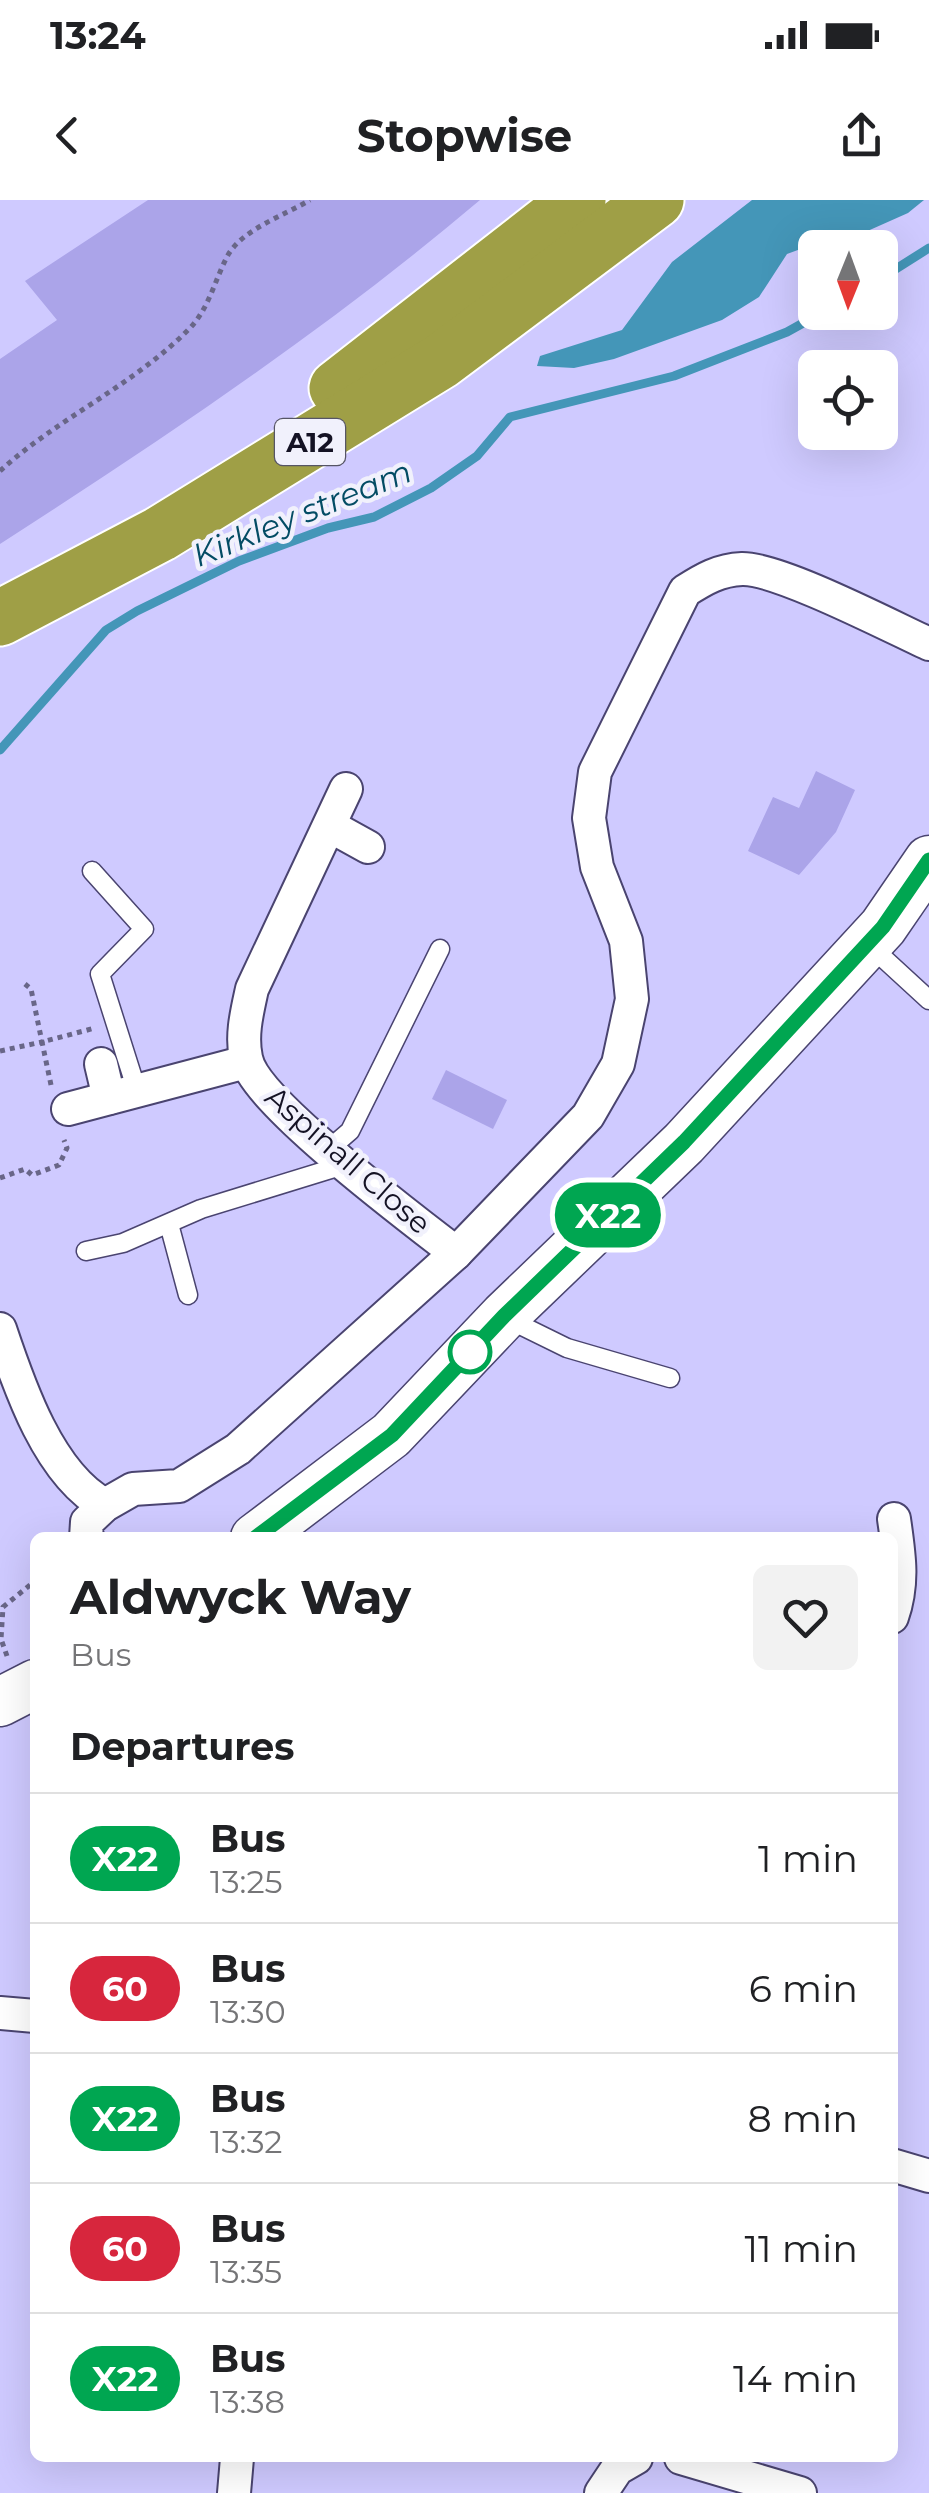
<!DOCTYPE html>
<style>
body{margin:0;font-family:Montserrat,sans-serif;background:#f2f2f2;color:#202124;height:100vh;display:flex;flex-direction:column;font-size:38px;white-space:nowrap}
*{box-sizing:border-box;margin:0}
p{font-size:32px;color:#757577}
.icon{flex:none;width:55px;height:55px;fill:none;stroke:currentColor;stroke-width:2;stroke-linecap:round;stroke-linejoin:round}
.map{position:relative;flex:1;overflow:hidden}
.drawer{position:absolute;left:30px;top:1332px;width:868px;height:930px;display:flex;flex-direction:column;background:#fff;border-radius:15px;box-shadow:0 10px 40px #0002}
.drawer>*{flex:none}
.badge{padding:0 20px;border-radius:32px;font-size:35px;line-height:65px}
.needle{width:65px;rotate:181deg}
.fabs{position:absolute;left:798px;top:30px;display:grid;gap:20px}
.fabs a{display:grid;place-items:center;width:100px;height:100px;border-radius:15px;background:#fff;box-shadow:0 10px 40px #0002;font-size:50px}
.map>.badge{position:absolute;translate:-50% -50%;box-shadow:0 0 0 5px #fff}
h2{padding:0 40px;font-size:38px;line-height:90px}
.round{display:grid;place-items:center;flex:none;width:105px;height:105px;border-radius:15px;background:#f2f2f2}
.headline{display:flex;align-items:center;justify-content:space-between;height:170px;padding:0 40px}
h1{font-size:48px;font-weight:700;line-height:75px}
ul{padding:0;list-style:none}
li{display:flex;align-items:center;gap:30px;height:130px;padding:0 40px;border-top:2px solid #e0e0e0}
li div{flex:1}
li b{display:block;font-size:38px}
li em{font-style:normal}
li .badge{min-width:110px;font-weight:700;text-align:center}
.status{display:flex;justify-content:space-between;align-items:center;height:70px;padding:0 50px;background:#fff;direction:ltr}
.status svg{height:28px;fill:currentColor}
header{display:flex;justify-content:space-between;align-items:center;height:130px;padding:0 40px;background:#fff;font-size:45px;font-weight:700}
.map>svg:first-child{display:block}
</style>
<div class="status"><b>13:24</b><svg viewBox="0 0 49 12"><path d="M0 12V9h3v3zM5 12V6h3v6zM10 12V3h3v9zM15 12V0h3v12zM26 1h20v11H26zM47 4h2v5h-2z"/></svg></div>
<header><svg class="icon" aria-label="back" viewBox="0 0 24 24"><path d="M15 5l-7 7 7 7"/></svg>Stopwise<svg class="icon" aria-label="share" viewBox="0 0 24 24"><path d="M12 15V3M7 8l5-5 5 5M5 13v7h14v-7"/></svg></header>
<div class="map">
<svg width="929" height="2293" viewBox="0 0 929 2293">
<rect width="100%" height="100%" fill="#cfcaff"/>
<g fill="#aba4e9">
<path d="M148 0H480C329 128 166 237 0 344V159L57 120 25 81Z"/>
<polygon points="816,571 855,590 836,632 799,675 748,651 773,597 799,608"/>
<polygon points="446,870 507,900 493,929 432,899"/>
</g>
<polygon fill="#4496b8" points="752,0 924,0 908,13 836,45 806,47 787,54 759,97 722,120 614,159 574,168 537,166 540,156 622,130 672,62"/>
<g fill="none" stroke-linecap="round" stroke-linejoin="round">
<g stroke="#4496b8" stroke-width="9">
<polyline points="880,79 929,48"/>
<polyline points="0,550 106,430 137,411 239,361 328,328 374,317 431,288 477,256 510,217 674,176 787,132 823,112"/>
</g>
<defs>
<g id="lane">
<polyline points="92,671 144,729 100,774 137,891"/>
<polyline points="868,744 929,800"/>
<polyline points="328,950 350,931 440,749"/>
<polyline points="169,1024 188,1095"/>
<polyline points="86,1051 123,1043 201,1009 344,965"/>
<polyline points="508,1119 567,1148 670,1178"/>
</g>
<g id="street">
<path d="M346 589 252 789C247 812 241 835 246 858 254 901 416 1022 456 1053"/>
<polyline points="330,626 368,647"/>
<polyline points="101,864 109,898"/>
<polyline points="68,909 246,862"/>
<path d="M0 1129C19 1186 49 1275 105 1305"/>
<path d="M86 1338 87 1322 105 1305 133 1289 179 1286 238 1249 456 1053 588 916 618 864 632 799 626 741 597 667 589 618 595 572 685 391C704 379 719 370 742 369 778 368 890 426 929 444"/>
<path d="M892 1417C904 1383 899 1354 894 1319"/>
<polyline points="0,1813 35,1816"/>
<polyline points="892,1965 929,1976"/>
<polyline points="681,2258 800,2293"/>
<polyline points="234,2293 237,2258"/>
<polyline points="601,2293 617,2269 636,2258"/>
</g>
<g id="secondary">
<polyline points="255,1338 391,1235 504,1116 684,943 883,727 929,660"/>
<polyline points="0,1502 35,1484"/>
</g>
<g id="highway">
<polyline points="337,188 578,0"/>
<polyline points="0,418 160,334 441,161 656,0"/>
</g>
</defs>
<use href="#lane" stroke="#4a4470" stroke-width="21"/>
<use href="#street" stroke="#4a4470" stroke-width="36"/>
<use href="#secondary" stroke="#4a4470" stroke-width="51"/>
<use href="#highway" stroke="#fff" stroke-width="59"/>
<g stroke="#696688" stroke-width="5" stroke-dasharray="5 5" stroke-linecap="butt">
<path d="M0 271C58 218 134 185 189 129 209 109 215 79 228 55 243 29 285 15 310 0"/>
<polyline points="0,851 42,842 31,789 25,784"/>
<polyline points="51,885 42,842 95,828"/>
<polyline points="0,978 25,969 32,975 59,965 67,948 64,940"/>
<polyline points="7,1456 1,1439 3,1407 35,1381"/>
</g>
<use href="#lane" stroke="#fff" stroke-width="18"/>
<use href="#street" stroke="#fff" stroke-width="32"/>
<use href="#secondary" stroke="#fff" stroke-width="48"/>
<use href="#highway" stroke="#9f9f46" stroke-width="55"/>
</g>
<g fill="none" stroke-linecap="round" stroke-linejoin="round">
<defs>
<polyline id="line" points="255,1338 392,1235 504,1116 684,942 883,727 929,660"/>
</defs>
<use href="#line" stroke="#fff" stroke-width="22"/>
<use href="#line" stroke="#00a651" stroke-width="15"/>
</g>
<circle fill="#fff" stroke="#00a651" stroke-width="5" cx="470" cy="1152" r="20"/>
<g text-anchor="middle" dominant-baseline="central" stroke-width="9" stroke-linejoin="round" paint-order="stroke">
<rect fill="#f1f1fc" stroke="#565565" stroke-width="2.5" x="275" y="219" width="70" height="46" rx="8"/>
<g font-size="28" font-weight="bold" fill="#141224">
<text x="310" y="242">A12</text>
</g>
<g font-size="30" fill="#141224" stroke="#f1f1fc">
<text transform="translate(348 960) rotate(41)">Aspinall Close</text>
</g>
<g font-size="32" font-style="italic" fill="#034c64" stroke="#f1f1fc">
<text transform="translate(302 313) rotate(-22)">Kirkley stream</text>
</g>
</g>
</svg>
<div class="fabs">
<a><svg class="needle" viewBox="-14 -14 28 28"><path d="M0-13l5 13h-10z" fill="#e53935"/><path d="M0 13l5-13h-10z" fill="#757577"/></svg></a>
<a><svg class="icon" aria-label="locate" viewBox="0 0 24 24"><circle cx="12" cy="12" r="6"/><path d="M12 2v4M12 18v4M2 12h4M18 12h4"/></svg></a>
</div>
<b class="badge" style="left:608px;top:1015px;background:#00a651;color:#fff">X22</b>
<section class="drawer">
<div class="headline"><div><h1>Aldwyck Way</h1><p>Bus</p></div><a class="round"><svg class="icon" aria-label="heart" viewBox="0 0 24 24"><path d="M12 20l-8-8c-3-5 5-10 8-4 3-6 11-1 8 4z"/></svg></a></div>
<h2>Departures</h2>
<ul>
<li><span class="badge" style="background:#00a651;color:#fff">X22</span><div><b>Bus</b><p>13:25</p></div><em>1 min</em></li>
<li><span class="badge" style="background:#d7263d;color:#fff">60</span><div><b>Bus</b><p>13:30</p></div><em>6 min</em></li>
<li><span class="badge" style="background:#00a651;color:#fff">X22</span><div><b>Bus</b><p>13:32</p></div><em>8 min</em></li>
<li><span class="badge" style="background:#d7263d;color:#fff">60</span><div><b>Bus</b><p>13:35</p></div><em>11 min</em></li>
<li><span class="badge" style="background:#00a651;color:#fff">X22</span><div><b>Bus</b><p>13:38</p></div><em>14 min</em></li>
</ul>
</section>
</div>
